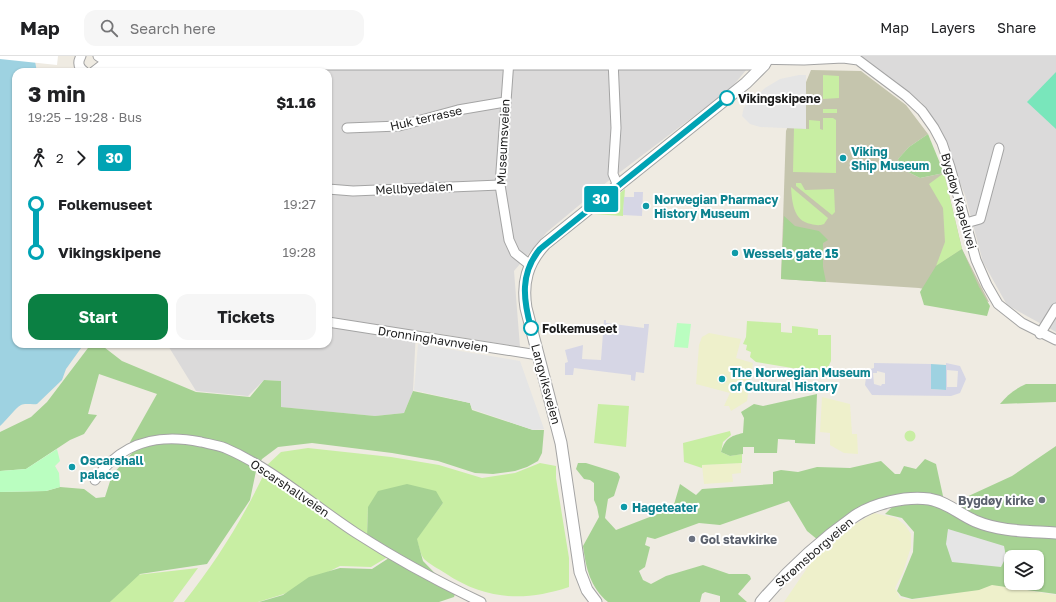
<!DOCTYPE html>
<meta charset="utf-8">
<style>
body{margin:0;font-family:"Golos Text",sans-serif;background:#f6f6f6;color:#202124;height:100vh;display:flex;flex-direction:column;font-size:15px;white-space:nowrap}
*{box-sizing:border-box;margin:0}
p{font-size:13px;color:#757577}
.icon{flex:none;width:22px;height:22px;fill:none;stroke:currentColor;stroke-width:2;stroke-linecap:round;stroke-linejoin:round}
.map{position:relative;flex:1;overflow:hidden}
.sheet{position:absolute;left:12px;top:12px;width:320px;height:280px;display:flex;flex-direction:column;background:#fff;border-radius:12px;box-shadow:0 1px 3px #0004}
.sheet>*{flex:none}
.badge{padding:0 8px;border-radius:3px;font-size:14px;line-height:26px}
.tools{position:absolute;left:1004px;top:494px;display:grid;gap:8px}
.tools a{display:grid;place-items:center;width:40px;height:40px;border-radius:8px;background:#fff;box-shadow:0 1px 3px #0004;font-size:20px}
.map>.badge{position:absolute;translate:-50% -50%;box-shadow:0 0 0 2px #fff}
.legs{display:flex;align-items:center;gap:6px;height:44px;padding:0 16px;font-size:13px}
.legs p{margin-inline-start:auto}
.head{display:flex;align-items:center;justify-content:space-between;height:68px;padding:0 16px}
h1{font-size:22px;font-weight:700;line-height:30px}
.button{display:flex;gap:8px;margin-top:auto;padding:8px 16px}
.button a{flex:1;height:46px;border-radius:12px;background:#0b8043;color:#fff;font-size:16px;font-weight:700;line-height:46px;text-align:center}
.button a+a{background:#f6f6f6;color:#202124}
ul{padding:0 16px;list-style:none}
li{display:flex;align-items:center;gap:14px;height:48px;font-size:15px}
li i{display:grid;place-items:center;width:6px;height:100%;margin:0 5px;background:currentColor}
li i::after{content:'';width:10px;height:10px;margin:-5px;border:3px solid;border-radius:50%;background:#fff}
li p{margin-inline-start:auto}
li:first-child i{background:linear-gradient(#0000 50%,currentColor 0)}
li:last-child i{background:linear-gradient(currentColor 50%,#0000 0)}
header{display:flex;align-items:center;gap:24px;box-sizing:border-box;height:56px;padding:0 20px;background:#fff;border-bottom:1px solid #e0e0e0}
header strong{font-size:19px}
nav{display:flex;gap:22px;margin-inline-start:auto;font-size:14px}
.search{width:280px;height:36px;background:#f6f6f6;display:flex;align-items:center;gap:10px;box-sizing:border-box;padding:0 14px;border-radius:12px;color:#757577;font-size:15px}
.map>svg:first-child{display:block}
</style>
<header>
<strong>Map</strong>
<div class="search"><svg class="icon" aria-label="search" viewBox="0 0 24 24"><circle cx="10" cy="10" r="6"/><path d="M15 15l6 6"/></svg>Search here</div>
<nav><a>Map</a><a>Layers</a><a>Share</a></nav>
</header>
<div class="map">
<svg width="1056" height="546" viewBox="0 0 1056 546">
<rect width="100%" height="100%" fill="#efebe2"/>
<g fill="#dbdada">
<polygon points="177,0 758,0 731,32 607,126 547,176 514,215 520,291 416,274 413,335 404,357 375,360 280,351 280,325 264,324 248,340 196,335 167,288 328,288 328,16 177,16"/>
<polygon points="851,0 1056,0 1056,276 1007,249 983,206 965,139 938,74 921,46"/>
</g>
<polygon fill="#c5c5ad" points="811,14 861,15 906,49 928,78 909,91 898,103 900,112 920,122 944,117 962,193 989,246 919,232 781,223 786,75"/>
<g fill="#eef0cb">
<polygon points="709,277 741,283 736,302 753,307 747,345 731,355 729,350 724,350 730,337 696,328 699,289 702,281"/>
<polygon points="822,341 850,348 852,378 857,378 858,398 844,397 830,389 830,377 820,376"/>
<polygon points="741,407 741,417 732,418 733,426 704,428 702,409"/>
<polygon points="874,457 896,462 905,469 911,478 911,491 903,516 895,532 900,542 912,544 978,533 991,528 1056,539 1056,546 784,546 816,499 855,468"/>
</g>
<g fill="#c8eea3">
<polygon points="823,19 839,20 839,42 823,43"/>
<rect x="823" y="53" width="14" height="4"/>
<polygon points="823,62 833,62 836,64 836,117 793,116 794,72 809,73 809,64 820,65 820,73 823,74"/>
<polygon points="944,117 962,193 936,210 945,186 943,152 929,128"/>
<polygon points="796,127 801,127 805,134 834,133 835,156 832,159 796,130"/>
<path d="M791 131 828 162 824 168C819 170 815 169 811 168 793 165 792 145 791 131Z"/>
<polygon points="625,133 623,160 593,158"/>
<polygon points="747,265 781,267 781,276 792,277 792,270 818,273 818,279 831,279 831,305 823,322 798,313 756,306 750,301 751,296 746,294 747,289 743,288 746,281"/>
<polygon points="598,348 629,350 626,391 594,387"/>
<circle cx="910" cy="380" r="5.5"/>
<polygon points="730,375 731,379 723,386 721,396 730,400 742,398 742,407 702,409 702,412 684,406 683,387"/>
<path d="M308 392 391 401 439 409 482 422 515 417 540 407 556 410V422L569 502V531C524 546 485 544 445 517 439 513 429 508 424 503 420 498 419 488 416 483L443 447 368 451 367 480 265 411 281 396Z"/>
<path d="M264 418 391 499 371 511 340 510 284 538 258 546H184C216 506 242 464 264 418Z"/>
<polygon points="198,512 173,546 110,546 136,519"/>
</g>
<g fill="#a6d293" fill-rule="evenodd">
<polygon points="928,78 944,117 920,122 900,112 898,103 909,91"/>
<polygon points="784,160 795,170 819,175 828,184 823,187 823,211 826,226 781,223"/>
<polygon points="962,193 979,231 990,250 987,260 924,249 920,236 936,210"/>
<polygon points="91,288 100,288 122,305 196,336 250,341 264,324 281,325 281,351 375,360 404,357 413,335 470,347 472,354 533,374 544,374 542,397 538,405 527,411 515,415 493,418 475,417 438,405 392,397 312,387 278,391 262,403 256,415 250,444 207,508 140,518 110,546 0,546 0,436 46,435 60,431 84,433 96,442 105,441 112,419 132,397 130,386 157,338 99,318 88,358 97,359 84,378 70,384 26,413 0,415 0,376 31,361 47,346"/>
<path d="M1026 328H1056V346L1000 348C1007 339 1015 333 1026 328Z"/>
<path d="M817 338 815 388 795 387V384L778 383 777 397H754V391H743V398L730 400 721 396C725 383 730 380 743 377L744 362 741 356 754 348 763 350Z"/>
<path d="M1056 390V538L992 529 979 534 912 543 901 540 897 535 913 496 914 476 902 462 885 458C888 455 893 450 897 448 916 442 942 451 959 458L962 443 1012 420ZM1011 501H1037V527H1011Z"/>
<path d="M925 403 936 408 943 440 916 439 893 442 818 484 807 475 789 445 720 469 699 467 655 483 647 481 645 489 650 491 645 511 639 515 643 524 651 528 666 520 703 509 729 518H747L750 520 751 523 738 538 747 546H720V540L705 536 702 538 700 546H608C590 531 586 512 583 490L599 461 597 451 594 444V427L590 424 584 423 576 413 578 407H586L618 417 620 421 614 440 608 443 605 462 616 474 673 452 680 428 696 439 702 433 773 428V416L781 414 798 416 817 411 850 412 881 405 895 418H900L904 410 916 413Z"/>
<polygon points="407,428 436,435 443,447 417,483 423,505 455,538 454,541 439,546 259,546 283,539 309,521 340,512 372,513 392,500 394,495 367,480 368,451 378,435"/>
</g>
<g fill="#bafec0">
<polygon points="677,267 691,268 688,292 674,291"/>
<polygon points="57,393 60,405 55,410 59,417 60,431 46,435 0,436 0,415 26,413"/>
</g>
<polygon fill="#79e6bb" points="1056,16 1056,73 1027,46"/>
<g fill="#e5e5e5">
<polygon points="799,19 806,19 806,73 760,71 750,68 742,60 744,51 765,32 780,23"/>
<polygon points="418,288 520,305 544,373 533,374 472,353 470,347 414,334"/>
<polygon points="948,473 1004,490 1006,501 1001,511 952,506 946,488"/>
</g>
<g fill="#d6d6e5" fill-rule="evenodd">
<polygon points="634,136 643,136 642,160 623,159 624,141 634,141"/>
<polygon points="604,264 606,264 606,267 644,272 644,268 649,268 644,317 636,316 635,325 631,324 631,319 574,312 573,319 565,319 565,307 568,306 565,294 583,289 582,303 601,304"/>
<path d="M874 307 931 308V333L946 334V307L960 310 966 323 960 337 951 340 872 339 865 329 867 314 874 312ZM947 314 958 315 957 331H947ZM877 315 885 317V328H882L881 330 874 328 873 317H877Z"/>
</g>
<g fill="#9ed2e1">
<path d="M0 0H34L37 16H16V288H84L66 313 62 324 37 348C33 349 25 347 21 349 15 352 7 364 0 370Z"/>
<polygon points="931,308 946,309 946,334 931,333"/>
</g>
<polygon fill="#fff" points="0,0 58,0 57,9 0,3"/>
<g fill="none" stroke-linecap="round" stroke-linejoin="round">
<defs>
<g id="minor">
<path d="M81 0C77 7 79 12 85 16"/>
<polyline points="98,0 101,2 659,1 804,4 843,2 858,4 906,40 922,55 934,72 942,87 950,111 976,204 987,229 998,248 1022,267 1056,284"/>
<polyline points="509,4 500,129 509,184 515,197 530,209"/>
<polyline points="613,4 616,72 613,118 618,130"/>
<polyline points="93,16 102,9 764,9"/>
<polyline points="347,72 399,70 458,54 505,46"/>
<polyline points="328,133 353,135 500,129"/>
<polyline points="966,167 980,163 999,92"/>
<polyline points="328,266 538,299"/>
<polyline points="1040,278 1056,252"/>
<path d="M95 424C121 386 157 377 201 386 209 388 217 389 225 392 272 412 313 449 356 477 396 503 439 526 481 546"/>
</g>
<g id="tertiary">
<path d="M596 546 587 534 580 516 561 387 526 252C522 227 527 207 545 188L746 27 764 9 769 0"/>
<path d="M761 546C788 514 821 484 855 460 874 447 906 440 929 443 947 446 959 458 975 465 1001 476 1029 475 1056 477"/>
</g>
</defs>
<use href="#minor" stroke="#a4a4a4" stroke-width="11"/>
<use href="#tertiary" stroke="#a4a4a4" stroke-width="13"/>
<use href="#minor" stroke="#fff" stroke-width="9"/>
<use href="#tertiary" stroke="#fff" stroke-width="11"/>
</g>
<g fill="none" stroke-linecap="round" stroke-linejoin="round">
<defs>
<path id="line-1" d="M531 272C523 243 520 217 540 193L727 42"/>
</defs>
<use href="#line-1" stroke="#fff" stroke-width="9"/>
<use href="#line-1" stroke="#00a3b4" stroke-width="6"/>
</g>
<g fill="#fff" stroke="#00a3b4" stroke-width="2">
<circle cx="727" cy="42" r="7"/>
<circle cx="531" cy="272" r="7"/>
</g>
<g fill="#0f9aa8" stroke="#fff" stroke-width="1.5">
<circle cx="843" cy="102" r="4"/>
<circle cx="646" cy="150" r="4"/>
<circle cx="735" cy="197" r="4"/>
<circle cx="722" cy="323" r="4"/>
<circle cx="72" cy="411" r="4"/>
<circle cx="624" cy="451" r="4"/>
</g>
<g fill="#6b7280" stroke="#fff" stroke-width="1.5">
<circle cx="1042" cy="444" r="4"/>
<circle cx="692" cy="483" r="4"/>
</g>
<g text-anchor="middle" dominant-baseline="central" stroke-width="4" stroke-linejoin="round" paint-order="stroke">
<g font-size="12" font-weight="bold" fill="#1d1d1d" stroke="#fff" text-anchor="start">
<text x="738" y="42">Vikingskipene</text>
<text x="542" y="272">Folkemuseet</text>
</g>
<g font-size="12" fill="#1d1d1d" stroke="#fff">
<text transform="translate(426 62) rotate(-13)">Huk terrasse</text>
<text transform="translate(503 86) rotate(-87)">Museumsveien</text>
<text transform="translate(414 132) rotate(-3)">Mellbyedalen</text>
<text transform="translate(959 145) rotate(74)">Bygdøy Kapellvei</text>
<text transform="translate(433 283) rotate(9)">Dronninghavnveien</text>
<text transform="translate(546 328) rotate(75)">Langviksveien</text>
<text transform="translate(290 432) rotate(34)">Oscarshallveien</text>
<text transform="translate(814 496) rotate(-41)">Strømsborgveien</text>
</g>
<g font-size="12" font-weight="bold" fill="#0d838f" stroke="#fff" text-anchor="start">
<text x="851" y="95">Viking<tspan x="851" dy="14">Ship Museum</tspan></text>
<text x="654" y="143">Norwegian Pharmacy<tspan x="654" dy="14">History Museum</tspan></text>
<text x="743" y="197">Wessels gate 15</text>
<text x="730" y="316">The Norwegian Museum<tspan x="730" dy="14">of Cultural History</tspan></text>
<text x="80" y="404">Oscarshall<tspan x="80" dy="14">palace</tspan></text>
<text x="632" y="451">Hageteater</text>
</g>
<g font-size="12" font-weight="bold" fill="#5b616d" stroke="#fff" text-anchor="end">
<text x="1034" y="444">Bygdøy kirke</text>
<text x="700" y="483" text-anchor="start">Gol stavkirke</text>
</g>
</g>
</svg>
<div class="tools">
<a><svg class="icon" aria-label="layers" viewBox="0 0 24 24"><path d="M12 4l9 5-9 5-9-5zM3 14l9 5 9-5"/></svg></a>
</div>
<b class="badge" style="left:601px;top:143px;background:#00a3b4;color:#fff">30</b>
<section class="sheet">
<div class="head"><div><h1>3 min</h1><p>19:25 – 19:28 · Bus</p></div><b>$1.16</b></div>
<div class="legs"><svg class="icon" aria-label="walk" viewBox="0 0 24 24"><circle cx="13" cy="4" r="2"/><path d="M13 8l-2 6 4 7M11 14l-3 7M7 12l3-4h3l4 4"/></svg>2<svg class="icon" aria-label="forward" viewBox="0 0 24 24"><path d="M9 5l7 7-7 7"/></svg><b class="badge" style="background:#00a3b4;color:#fff">30</b></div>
<ul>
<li><i style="color:#00a3b4"></i><b>Folkemuseet</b><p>19:27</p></li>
<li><i style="color:#00a3b4"></i><b>Vikingskipene</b><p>19:28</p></li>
</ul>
<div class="button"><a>Start</a><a>Tickets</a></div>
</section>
</div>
